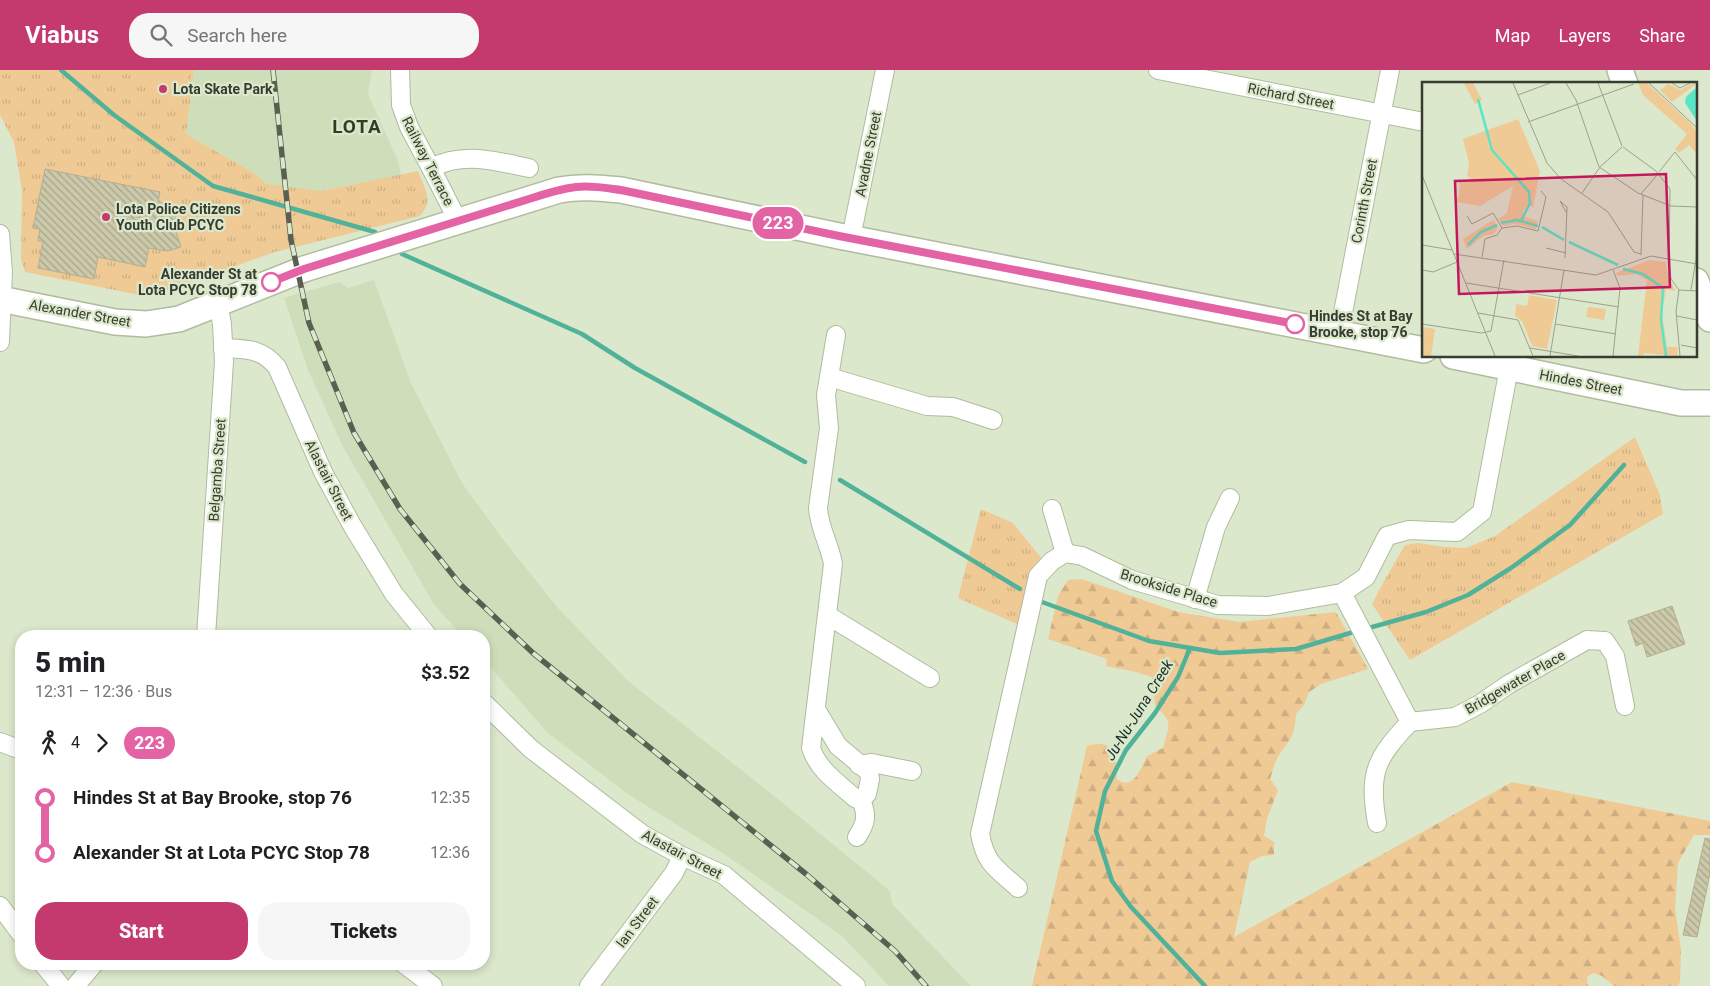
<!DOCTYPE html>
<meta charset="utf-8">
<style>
body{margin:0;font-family:Roboto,sans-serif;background:#f6f6f6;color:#202124;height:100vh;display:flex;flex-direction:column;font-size:19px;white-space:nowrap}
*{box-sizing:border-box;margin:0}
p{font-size:16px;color:#757577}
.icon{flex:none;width:28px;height:28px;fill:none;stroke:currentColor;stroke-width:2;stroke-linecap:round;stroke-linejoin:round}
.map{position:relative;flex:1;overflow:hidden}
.side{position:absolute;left:15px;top:560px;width:475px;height:340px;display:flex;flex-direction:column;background:#fff;border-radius:20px;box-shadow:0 2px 8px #0003}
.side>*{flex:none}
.badge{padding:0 10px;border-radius:16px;font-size:18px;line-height:32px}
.map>.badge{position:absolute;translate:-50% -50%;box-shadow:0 0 0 2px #fff}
.legs{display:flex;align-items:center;gap:8px;height:55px;padding:0 20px;font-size:16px}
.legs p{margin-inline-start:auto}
.head{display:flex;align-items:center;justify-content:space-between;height:85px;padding:0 20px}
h1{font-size:28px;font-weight:800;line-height:38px}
.primary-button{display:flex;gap:10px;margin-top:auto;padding:10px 20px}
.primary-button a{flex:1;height:58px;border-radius:20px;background:#c53a6e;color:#fff;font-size:20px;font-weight:800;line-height:58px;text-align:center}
.primary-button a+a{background:#f6f6f6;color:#202124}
ul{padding:0 20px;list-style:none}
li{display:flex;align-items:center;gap:18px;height:55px;font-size:19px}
li i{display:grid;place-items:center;width:8px;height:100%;margin:0 6px;background:currentColor}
li i::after{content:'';width:12px;height:12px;margin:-6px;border:4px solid;border-radius:50%;background:#fff}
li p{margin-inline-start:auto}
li:first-child i{background:linear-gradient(#0000 50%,currentColor 0)}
li:last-child i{background:linear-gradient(currentColor 50%,#0000 0)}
header{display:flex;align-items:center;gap:30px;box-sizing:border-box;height:70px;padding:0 25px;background:#c53a6e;color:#fff}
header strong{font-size:24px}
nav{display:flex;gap:28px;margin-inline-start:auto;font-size:18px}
.search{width:350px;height:45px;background:#f6f6f6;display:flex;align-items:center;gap:12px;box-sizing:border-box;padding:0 18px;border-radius:20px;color:#757577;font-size:19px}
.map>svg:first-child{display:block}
</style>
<header>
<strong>Viabus</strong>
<div class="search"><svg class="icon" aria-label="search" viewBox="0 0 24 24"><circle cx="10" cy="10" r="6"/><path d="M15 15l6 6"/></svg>Search here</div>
<nav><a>Map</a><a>Layers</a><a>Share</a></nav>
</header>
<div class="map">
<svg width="1710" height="916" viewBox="0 0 1710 916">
<defs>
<pattern id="grass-tufts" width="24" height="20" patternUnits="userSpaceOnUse" patternTransform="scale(1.25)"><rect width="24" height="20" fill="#efca95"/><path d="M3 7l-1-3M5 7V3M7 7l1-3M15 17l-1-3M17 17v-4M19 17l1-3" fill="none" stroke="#ceae81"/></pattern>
<pattern id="forest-firs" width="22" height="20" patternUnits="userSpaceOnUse" patternTransform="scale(1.25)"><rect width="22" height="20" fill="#efca95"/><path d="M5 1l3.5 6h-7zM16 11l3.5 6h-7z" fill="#ceae81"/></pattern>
<pattern id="building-back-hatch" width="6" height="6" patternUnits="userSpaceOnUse" patternTransform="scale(1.25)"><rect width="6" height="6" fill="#ccc8aa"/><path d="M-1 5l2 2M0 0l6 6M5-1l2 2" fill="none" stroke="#a6a48b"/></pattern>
</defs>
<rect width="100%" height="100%" fill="#dce8cb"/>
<g fill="#cfdeba">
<polygon points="194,0 372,0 368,24 398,91 401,105 321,121 266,115 256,104 186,64"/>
<polygon points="374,210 411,313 462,413 502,468 558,538 628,611 768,721 890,821 892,834 971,916 889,916 842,866 727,786 629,725 548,663 484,590 484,566 462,566 433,533 342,375 308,300 284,228 339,212 348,218"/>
</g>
<g fill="url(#grass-tufts)">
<path d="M0 0H194L186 64 256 104 266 114 321 121 418 101C425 120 434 129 420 146L275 182 149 227 25 202 21 189 22 120 14 72 0 45Z"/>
<polygon points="1635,367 1660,425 1663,444 1410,590 1372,534 1384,511 1405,475 1418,473 1445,477 1466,478 1495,466"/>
<polygon points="981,439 1013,453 1043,490 1031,504 1017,554 958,528"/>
</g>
<path fill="url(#forest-firs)" d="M1082 509 1178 542 1239 552 1336 542 1368 599 1321 614 1309 622 1304 635 1296 644C1295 673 1285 671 1275 693 1273 698 1272 703 1270 709L1278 720 1267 749 1264 766 1274 772V785L1262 786 1250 792 1234 867 1512 712 1710 751V765H1694L1678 793 1675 839 1681 880 1680 912 1678 916H1614L1602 906 1593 903 1587 907 1588 916H1032L1087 676C1116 668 1116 686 1117 709 1133 722 1141 698 1147 686L1163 678C1169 655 1174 652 1155 636 1155 624 1150 619 1152 607L1136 602 1106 596 1107 589 1048 569 1058 526 1068 510Z"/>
<polygon fill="#efca95" points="137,0 188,0 187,9 160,30"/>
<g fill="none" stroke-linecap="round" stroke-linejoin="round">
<g stroke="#50b299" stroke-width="4.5">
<polyline points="61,0 114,45 213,116 375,162"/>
<polyline points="402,184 582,264 635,298 805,392"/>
<polyline points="840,410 1020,519"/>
<polyline points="1042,532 1149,571 1220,583 1296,579 1357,561"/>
<polyline points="1365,559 1426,542 1468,525 1511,498 1570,455 1624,395"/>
<polyline points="1190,578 1178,607 1155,643 1126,680 1105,721 1096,761 1112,811 1131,837 1205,916"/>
</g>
</g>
<g fill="url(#building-back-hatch)" stroke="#b3af92">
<polygon points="45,99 160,122 158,132 178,136 174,156 181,177 168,181 149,178 145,197 98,187 94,209 38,198 43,171 38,171 40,159 33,158"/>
<polygon points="1672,536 1685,574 1647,587 1643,573 1636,576 1628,551"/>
<polygon points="1705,768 1710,769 1710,803 1697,867 1683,865"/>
</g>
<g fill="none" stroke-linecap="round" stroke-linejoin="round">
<defs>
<g id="street">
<polyline points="400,0 401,35 409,57 433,102 458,151"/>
<polyline points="1158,0 1424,52"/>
<path d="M431 98C464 81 495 91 529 98"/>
<polyline points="0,164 3,202 0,272"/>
<polyline points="851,168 885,0"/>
<polyline points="1339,263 1390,0"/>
<path d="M223 278C246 279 261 278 277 297L323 402 353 457 394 524 428 566"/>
<polyline points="829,307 927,336 953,337 993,350"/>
<polyline points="1052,439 1065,483"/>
<polyline points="1342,523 1410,652 1455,647 1480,634 1509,614 1587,570 1605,571 1615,586 1625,636"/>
<polyline points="1195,529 1216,457 1230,428"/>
<polyline points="827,545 930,608"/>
<polyline points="206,566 224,292 222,254 218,233"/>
<polyline points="484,633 531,679 642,764 682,786 724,805 856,916"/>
<path d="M817 641 838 676 869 702 870 709 867 724 861 730 855 728C838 713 818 700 811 678L833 494C830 475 819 458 818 438L829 358 826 325 836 265"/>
<polyline points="0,672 21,680"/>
<polyline points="859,695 872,693 912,701"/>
<path d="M1377 753C1368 703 1376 688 1410 652"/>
<path d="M857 767C866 753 868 746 861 730"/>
<path d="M1018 818C996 798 986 795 980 764L1038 506 1052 491 1065 483 1082 486 1132 510 1218 535 1268 536 1342 523 1366 507 1387 466 1409 460 1457 462 1482 442 1509 298"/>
<polyline points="0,836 21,864"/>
<polyline points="43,894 60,915"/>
<polyline points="404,894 433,916"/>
<polyline points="76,915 94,894"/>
<polyline points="589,916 674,803 682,786"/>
</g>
<g id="secondary">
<polyline points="1620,0 1625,14"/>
<polyline points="1696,211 1710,249"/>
<path d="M0 229 115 252 146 254 179 249 304 199 559 120C580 116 599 118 621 120L839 166 1424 280"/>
<polyline points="1453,286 1681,333 1710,333"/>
</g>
</defs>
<use href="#street" stroke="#b0bb9f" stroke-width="20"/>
<use href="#secondary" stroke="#b0bb9f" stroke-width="28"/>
<use href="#street" stroke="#fff" stroke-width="18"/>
<use href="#secondary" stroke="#fff" stroke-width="25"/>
<defs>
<polyline id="rail" points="273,0 291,170 309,253 354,363 400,439 460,514 533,583 806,804 895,881 926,916"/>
</defs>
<use href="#rail" stroke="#596051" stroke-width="5.5"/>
<use href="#rail" stroke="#dce8cb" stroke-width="4" stroke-dasharray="11" stroke-linecap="butt"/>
</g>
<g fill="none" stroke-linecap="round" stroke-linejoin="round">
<defs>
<path id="line-1" d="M271 212 304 199 529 129C544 124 560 119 576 117 591 115 606 118 621 120L839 166 1295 254"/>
</defs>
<use href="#line-1" stroke="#fff" stroke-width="11"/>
<use href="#line-1" stroke="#e463a4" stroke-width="8"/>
</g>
<g fill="#c53a6e" stroke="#dce8cb" stroke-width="2">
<circle cx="163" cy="19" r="5"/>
<circle cx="106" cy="147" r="5"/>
</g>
<g fill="#fff" stroke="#e463a4" stroke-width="2.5">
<circle cx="271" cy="212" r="9"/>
<circle cx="1295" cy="254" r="9"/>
</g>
<g text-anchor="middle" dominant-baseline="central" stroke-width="4.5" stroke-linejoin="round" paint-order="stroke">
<g font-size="14" font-weight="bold" fill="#373c31" stroke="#dce8cb" text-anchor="start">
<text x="173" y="19">Lota Skate Park</text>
<text x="116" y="139">Lota Police Citizens<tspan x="116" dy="16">Youth Club PCYC</tspan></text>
</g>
<g font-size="14" fill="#373c31" stroke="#dce8cb">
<text transform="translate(1291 26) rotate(11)">Richard Street</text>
<text transform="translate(868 84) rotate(-79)">Avadne Street</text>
<text transform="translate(428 91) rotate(63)">Railway Terrace</text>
<text transform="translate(1364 131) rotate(-79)">Corinth Street</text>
<text transform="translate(80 243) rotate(10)">Alexander Street</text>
<text transform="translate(1581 312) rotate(11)">Hindes Street</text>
<text transform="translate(217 400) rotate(-86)">Belgamba Street</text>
<text transform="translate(329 410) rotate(63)">Alastair Street</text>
<text transform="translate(1169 518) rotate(17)">Brookside Place</text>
<text transform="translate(1515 612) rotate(-30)">Bridgewater Place</text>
<text transform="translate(682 784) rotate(28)">Alastair Street</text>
<text transform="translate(637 852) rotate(-53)">Ian Street</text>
</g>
<g font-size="14" font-weight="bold" fill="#373c31" stroke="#dce8cb" text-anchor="end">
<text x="257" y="204">Alexander St at<tspan x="257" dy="16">Lota PCYC Stop 78</tspan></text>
<text x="1309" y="246" text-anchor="start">Hindes St at Bay<tspan x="1309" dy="16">Brooke, stop 76</tspan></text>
</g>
<g font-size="15" font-style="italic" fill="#18302a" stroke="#dce8cb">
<text transform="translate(1139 640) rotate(-58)">Ju-Nu-Juna Creek</text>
</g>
<g font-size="19" font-weight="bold" letter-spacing="1" fill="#333c25" stroke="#dce8cb">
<text x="357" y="56">LOTA</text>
</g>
</g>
<g transform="translate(1422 12)">
<rect width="275" height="275" fill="#dce8cb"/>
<path d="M271 1H275L250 20 238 8 246 2 259 8ZM71 138 76 145 72 152 61 154 45 167 41 157ZM228 178 244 180 246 196 254 209 244 207 240 231 245 265H256L255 274 222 271 221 274H216L225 198 214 192 196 194 194 191ZM107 213 135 218 125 267 110 264 100 239 93 234 94 222 105 224Z" fill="#efca95"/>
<path d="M42 1H51L60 18 53 22ZM216 1H225L268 41 275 50V72L267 63 257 71 253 67 265 52 221 13ZM96 37 118 89 111 126 106 122 101 129 103 135 116 139 114 147 93 142 81 144 76 137 85 131 91 104 58 124 33 120 37 114 38 98 47 100 49 97 45 94 47 81 41 57ZM0 245 13 247 9 274H0Z" fill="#efca95"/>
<path d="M166 225 184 227 182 238 164 235Z" fill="#efca95"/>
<path d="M275 5V39L263 21 264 15Z" fill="#5ae5c5"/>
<path fill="none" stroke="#5ae5c5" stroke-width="2.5" d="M56 17 70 68 107 110 108 121 99 139M79 141 95 138 116 144M120 145 142 158M147 160 196 183M46 163 59 150 75 143M201 187 221 192 241 206 239 238 244 274"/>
<path fill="none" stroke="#9aa38d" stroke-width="1" d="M91 1 125 81 139 97 186 130 212 170 219 172M144 1 154 18 177 85 216 111 249 124 275 125M176 1 200 64M227 1 275 46M250 1 258 6 268 1M96 13 128 1M106 40 212 2M201 65 234 89 248 107 247 180 249 197 257 208M237 90 253 70 275 98 274 177 269 208M0 93 73 274M160 111 178 85 200 65M219 112 235 93M45 134 50 142 71 131 80 146M0 163 30 168M124 166 144 171M32 172 174 193 229 174 275 182M219 173 221 113M60 175 63 157 75 153 80 146 95 144 116 149 124 115 119 109M143 176 145 125 138 119 144 130M0 188 11 190 35 180M44 201 197 225M257 208 254 229 258 274M257 208 275 209M56 231 96 238 111 274M255 234 275 238M0 242 59 251 69 249 82 178M133 242 194 252M259 263 275 266M108 266 156 274M128 274 142 188M191 274 198 206 191 188"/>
<path fill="#c2185b" fill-opacity="0.15" stroke="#c2185b" stroke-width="2.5" d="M244 92 248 205 37 212 33 99Z"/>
<rect width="275" height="275" fill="none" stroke="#373c31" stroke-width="2.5"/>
</g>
</svg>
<b class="badge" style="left:778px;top:153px;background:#e463a4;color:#fff">223</b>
<section class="side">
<div class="head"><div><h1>5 min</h1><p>12:31 – 12:36 · Bus</p></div><b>$3.52</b></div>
<div class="legs"><svg class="icon" aria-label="walk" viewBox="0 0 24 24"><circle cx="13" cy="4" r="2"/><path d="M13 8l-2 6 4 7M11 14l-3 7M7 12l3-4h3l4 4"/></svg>4<svg class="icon" aria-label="forward" viewBox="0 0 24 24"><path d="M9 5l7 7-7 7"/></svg><b class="badge" style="background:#e463a4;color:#fff">223</b></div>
<ul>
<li><i style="color:#e463a4"></i><b>Hindes St at Bay Brooke, stop 76</b><p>12:35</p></li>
<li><i style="color:#e463a4"></i><b>Alexander St at Lota PCYC Stop 78</b><p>12:36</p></li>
</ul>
<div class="primary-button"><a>Start</a><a>Tickets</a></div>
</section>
</div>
